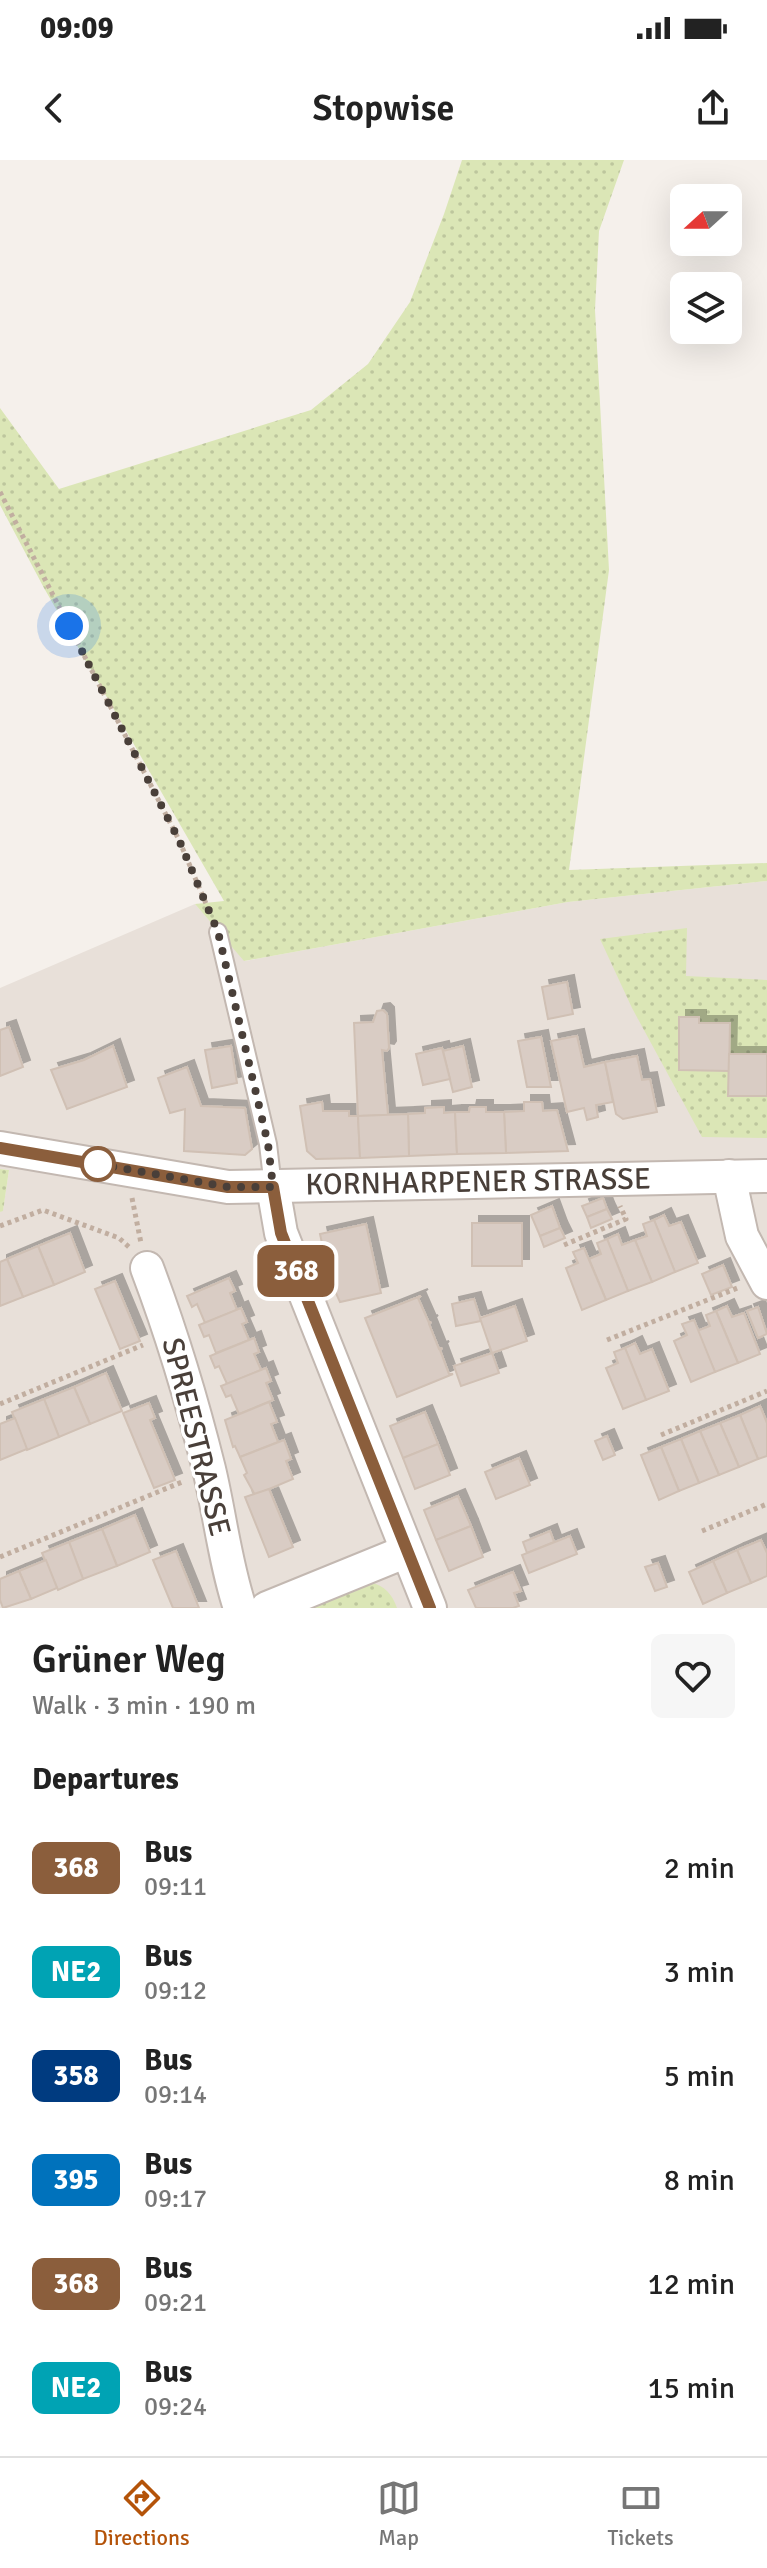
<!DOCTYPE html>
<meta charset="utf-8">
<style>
body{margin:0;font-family:Signika,sans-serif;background:#f6f6f6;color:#222;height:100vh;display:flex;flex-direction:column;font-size:30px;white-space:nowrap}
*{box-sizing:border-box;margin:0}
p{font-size:26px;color:#767676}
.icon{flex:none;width:44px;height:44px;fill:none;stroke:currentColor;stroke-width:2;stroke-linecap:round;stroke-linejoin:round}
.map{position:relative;height:1448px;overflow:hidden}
.side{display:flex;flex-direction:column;background:#fff;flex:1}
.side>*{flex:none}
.badge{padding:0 16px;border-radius:12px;font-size:28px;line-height:52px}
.needle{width:52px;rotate:249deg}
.fabs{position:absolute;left:670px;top:24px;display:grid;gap:16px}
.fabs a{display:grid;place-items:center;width:72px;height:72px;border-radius:12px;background:#fff;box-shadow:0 8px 32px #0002;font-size:40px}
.you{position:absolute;width:40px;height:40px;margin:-20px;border:6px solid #fff;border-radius:50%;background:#1a73e8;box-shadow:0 0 0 12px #1a73e833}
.map>.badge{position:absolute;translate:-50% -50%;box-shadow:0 0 0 4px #fff}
h2{padding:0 32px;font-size:30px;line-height:72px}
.round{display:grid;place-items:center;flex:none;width:84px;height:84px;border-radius:12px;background:#f6f6f6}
.head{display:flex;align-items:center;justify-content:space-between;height:136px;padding:0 32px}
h1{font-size:38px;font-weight:600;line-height:60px}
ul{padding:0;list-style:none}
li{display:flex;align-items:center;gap:24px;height:104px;padding:0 32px}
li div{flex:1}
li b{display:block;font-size:30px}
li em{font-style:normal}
li .badge{min-width:88px;font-weight:700;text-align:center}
.status{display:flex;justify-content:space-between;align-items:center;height:56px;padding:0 40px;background:#fff;direction:ltr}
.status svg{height:22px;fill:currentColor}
header{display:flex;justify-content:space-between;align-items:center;height:104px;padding:0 32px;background:#fff;font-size:36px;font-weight:600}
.tabs{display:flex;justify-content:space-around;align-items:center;height:112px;border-top:2px solid #e0e0e0;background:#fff;font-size:22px;color:#767676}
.tabs a{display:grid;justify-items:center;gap:4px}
.tabs .active{color:#b45309}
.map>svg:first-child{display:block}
</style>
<div class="status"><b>09:09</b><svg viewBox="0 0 49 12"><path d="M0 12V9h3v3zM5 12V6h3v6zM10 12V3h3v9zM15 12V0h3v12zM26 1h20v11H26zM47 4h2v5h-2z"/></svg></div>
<header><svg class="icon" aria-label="back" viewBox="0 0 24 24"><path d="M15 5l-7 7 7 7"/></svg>Stopwise<svg class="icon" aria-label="share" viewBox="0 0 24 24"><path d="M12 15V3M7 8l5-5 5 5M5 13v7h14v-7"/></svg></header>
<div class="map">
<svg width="767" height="1448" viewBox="0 0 767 1448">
<defs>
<pattern id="grass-dots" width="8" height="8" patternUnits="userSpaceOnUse" patternTransform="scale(2)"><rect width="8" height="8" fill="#dbe6b6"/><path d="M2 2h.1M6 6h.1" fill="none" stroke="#bdc69d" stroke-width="1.8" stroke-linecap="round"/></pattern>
<filter id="shadow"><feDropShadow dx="7" dy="-7" stdDeviation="0" flood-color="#0004"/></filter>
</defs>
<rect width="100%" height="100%" fill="#f5f0eb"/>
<polygon fill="#e8e0d9" points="767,721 767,1448 0,1448 0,1052 3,1050 9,1010 0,1009 0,828 195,744 245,801 568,742"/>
<g fill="url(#grass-dots)">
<polygon points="462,0 624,0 599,71 595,150 609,410 569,710 767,703 767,721 568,742 244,801 195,744 224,741 44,428 0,345 0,248 59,329 311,250 368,204 410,142 444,54"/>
<polygon points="687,768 686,816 767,820 767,978 702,977 632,848 600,779"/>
<polygon points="0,1009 9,1010 3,1051 0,1052"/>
<path d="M370 1422C385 1426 392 1434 397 1448H305Z"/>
</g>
<g fill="#d9ccc4" stroke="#d0c0b4" stroke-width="2" filter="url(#shadow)">
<polygon points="567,822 573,854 548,859 542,827"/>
<polygon points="383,850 387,854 389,888 387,891 382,890 388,955 358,956 354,863 373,862 377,851"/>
<polygon points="679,857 699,857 699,863 730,863 729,911 679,910"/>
<polygon points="9,867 23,907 0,916 0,870"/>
<polygon points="577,876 584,907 605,902 613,942 596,945 598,957 587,960 584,948 567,952 551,881"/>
<polygon points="541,877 551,927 527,927 518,881"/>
<polygon points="113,886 127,927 67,949 51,910 84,900"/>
<polygon points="231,886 237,923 212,928 205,890"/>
<polygon points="463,886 472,927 453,932 443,891"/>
<polygon points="442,888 450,919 423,925 416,894"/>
<polygon points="729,894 767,894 767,936 728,936"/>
<polygon points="637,896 642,920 650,919 657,952 623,959 616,954 605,902"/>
<polygon points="187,907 201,946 245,948 252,989 245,995 184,991 185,949 170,953 158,918"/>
<polygon points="322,942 323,951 349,951 349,956 358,956 360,998 316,999 307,991 300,946"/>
<polygon points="524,942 542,942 543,951 557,950 568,991 506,993 504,952 524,951"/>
<polygon points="444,947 444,953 455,952 457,994 409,996 408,954 425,953 425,948"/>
<polygon points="470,947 486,947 486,952 504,952 506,993 457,994 455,952 469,952"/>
<polygon points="408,954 409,996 360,998 358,956"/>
<polygon points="603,1038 607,1049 587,1057 582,1046"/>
<polygon points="552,1046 560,1068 540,1076 531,1055"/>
<polygon points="607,1049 612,1059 591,1068 587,1057"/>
<polygon points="664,1055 669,1066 681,1062 698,1103 675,1112 654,1060"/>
<polygon points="654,1060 675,1112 652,1122 635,1080 647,1076 643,1064"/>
<rect x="472" y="1063" width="50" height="43"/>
<polygon points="366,1064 381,1133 340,1142 330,1120 320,1074"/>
<polygon points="560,1068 565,1078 544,1087 540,1076"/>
<polygon points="70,1073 85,1112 54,1125 38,1086"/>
<polygon points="618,1074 622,1085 635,1080 652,1122 628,1131 607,1079"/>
<polygon points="607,1079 628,1131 606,1140 589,1099 601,1094 597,1083"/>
<polygon points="38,1086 54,1125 23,1137 7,1099"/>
<polygon points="584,1088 606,1140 582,1150 566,1108 578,1103 573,1092"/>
<polygon points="7,1099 23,1137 0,1146 0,1102"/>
<polygon points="723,1105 732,1127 711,1135 702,1114"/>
<polygon points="229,1118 235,1131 230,1133 237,1150 205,1163 197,1144 192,1147 187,1136"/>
<polygon points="115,1121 140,1181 120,1189 95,1129"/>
<polygon points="421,1136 418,1138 429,1163 431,1162 429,1164 439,1189 442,1188 440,1190 449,1214 453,1214 397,1237 365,1158"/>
<polygon points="474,1139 481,1161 456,1166 452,1144"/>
<polygon points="515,1146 527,1181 492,1193 480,1158"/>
<polygon points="727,1146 732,1157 744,1153 760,1194 738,1203 716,1151"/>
<polygon points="758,1147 767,1174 758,1178 747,1151"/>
<polygon points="241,1148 247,1162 242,1164 249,1180 216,1193 209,1175 204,1177 199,1165"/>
<polygon points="716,1151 738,1203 715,1212 697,1171 710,1166 706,1155"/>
<polygon points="694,1160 715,1212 691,1222 674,1181 687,1175 682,1164"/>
<polygon points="254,1178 259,1192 254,1194 261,1210 227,1224 219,1206 215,1208 210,1196"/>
<polygon points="635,1183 640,1194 652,1189 669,1231 646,1240 625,1188"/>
<polygon points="625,1188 646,1240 623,1249 606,1208 618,1203 614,1192"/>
<polygon points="492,1193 499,1213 461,1226 454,1206"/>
<polygon points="266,1208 271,1221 266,1223 273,1240 239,1254 231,1235 226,1237 221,1226"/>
<polygon points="106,1213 122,1251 90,1264 74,1227"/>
<polygon points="74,1227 90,1264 59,1277 44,1239"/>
<polygon points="44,1239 59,1277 27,1290 12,1252"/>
<polygon points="269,1242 277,1262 271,1264 278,1282 240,1297 235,1286 233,1287 225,1260"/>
<polygon points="149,1243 155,1258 150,1260 175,1320 154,1328 123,1253"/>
<polygon points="760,1246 767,1263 767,1296 758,1299 740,1255"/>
<polygon points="425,1252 438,1284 403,1298 390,1266"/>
<polygon points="740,1255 758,1299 739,1307 720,1263"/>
<polygon points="15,1258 27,1289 0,1300 0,1264"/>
<polygon points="720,1263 739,1307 719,1315 700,1271"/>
<polygon points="700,1271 719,1315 699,1323 681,1279"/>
<polygon points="607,1276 615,1295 603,1300 595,1281"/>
<polygon points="681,1279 699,1323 679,1331 661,1287"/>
<polygon points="284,1280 291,1299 286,1301 293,1319 255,1335 244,1315 247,1313 240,1297"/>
<polygon points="438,1284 450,1315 415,1329 403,1298"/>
<polygon points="661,1287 679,1331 659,1340 641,1295"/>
<polygon points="519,1298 530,1325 496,1339 485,1312"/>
<polygon points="269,1329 293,1387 269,1397 245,1337"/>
<polygon points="458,1336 471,1366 436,1380 424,1350"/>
<polygon points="135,1355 150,1392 117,1406 102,1369"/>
<polygon points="471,1366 483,1397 449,1411 436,1380"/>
<polygon points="102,1369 117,1406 83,1419 69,1382"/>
<polygon points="550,1371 554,1382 527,1393 523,1382"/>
<polygon points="570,1376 577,1394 529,1413 522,1395"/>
<polygon points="761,1380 767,1393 767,1416 751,1423 737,1390"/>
<polygon points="69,1382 83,1419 58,1430 42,1393"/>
<polygon points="737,1390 751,1423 727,1433 713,1401"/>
<polygon points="176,1391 199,1448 173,1448 153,1400"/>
<polygon points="46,1400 57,1428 31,1439 19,1411"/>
<polygon points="713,1401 727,1433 703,1444 689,1412"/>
<polygon points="658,1403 667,1427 655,1431 645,1407"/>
<polygon points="19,1411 31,1439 3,1448 0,1440 0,1419"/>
<polygon points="513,1412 521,1431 514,1433 519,1446 513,1448 476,1448 468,1430"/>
</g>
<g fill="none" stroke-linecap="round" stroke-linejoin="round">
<defs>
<polyline id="service" points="218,772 268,984 273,1027"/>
<g id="minor">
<polyline points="0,988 228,1027 767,1016"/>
<polyline points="729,1016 742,1076 767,1123"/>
<polyline points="273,1027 281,1073 430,1448"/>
<path d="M147 1108C172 1174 192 1241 209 1309 220 1355 225 1403 240 1448"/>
<polyline points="267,1448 407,1391"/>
</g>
</defs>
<use href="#service" stroke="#c3b8b1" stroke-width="20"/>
<use href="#minor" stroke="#c3b8b1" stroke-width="36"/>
<g stroke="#c1aea0" stroke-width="5" stroke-dasharray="4 4" stroke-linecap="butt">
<polyline points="0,332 179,680 210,753"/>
<polyline points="132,1038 141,1083"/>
<polyline points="0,1066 43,1050 119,1078 129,1087"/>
<polyline points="564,1085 626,1059 620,1046"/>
<polyline points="607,1180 740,1127"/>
<polyline points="0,1244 143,1185"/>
<polyline points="661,1275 767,1231"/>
<polyline points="702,1371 767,1344"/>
<polyline points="0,1397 182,1322"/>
</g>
<use href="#service" stroke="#fff" stroke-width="16"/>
<use href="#minor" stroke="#fff" stroke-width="32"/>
</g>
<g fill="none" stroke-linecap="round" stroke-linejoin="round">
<defs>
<polyline id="line" points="0,988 228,1027 273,1027 281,1073 430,1448"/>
</defs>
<use href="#line" stroke="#fff" stroke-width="18"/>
<use href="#line" stroke="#8b5e3c" stroke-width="12"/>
<polyline stroke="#493f39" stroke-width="8" stroke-dasharray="0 14.4" points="69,466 179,680 218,772 268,984 273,1027 228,1027 98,1004"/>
</g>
<circle fill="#fff" stroke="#8b5e3c" stroke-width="4" cx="98" cy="1004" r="16"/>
<g text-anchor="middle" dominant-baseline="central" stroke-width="7" stroke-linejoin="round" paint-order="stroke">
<g font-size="30" fill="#493f39" stroke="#fff">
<text transform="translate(478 1022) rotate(-1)">KORNHARPENER STRASSE</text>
<text transform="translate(196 1277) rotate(76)">SPREESTRASSE</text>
</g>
</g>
</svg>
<div class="fabs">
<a><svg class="needle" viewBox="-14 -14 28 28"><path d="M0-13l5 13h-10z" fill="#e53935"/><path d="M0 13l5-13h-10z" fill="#767676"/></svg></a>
<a><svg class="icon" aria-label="layers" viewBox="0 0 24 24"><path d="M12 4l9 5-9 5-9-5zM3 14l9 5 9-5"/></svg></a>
</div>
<div class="you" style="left:69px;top:466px"></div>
<b class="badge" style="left:296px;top:1111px;background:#8b5e3c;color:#fff">368</b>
</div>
<section class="side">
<div class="head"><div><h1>Grüner Weg</h1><p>Walk · 3 min · 190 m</p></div><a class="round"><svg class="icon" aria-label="heart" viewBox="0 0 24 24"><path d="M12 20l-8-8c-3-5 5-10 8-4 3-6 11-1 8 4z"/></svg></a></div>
<h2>Departures</h2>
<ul>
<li><span class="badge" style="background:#8b5e3c;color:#fff">368</span><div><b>Bus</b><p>09:11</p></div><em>2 min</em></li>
<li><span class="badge" style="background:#00a3b4;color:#fff">NE2</span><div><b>Bus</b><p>09:12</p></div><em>3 min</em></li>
<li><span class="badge" style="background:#003b80;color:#fff">358</span><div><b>Bus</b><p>09:14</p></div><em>5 min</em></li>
<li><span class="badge" style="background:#0072bc;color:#fff">395</span><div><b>Bus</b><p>09:17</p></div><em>8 min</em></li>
<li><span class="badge" style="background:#8b5e3c;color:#fff">368</span><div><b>Bus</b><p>09:21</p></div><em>12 min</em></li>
<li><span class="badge" style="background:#00a3b4;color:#fff">NE2</span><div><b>Bus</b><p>09:24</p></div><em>15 min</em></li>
</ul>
</section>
<nav class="tabs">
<a class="active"><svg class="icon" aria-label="directions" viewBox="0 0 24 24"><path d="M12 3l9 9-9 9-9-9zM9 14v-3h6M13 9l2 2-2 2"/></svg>Directions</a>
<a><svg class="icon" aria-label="map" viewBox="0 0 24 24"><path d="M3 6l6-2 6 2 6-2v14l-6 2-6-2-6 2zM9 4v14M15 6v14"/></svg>Map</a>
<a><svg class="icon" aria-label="tickets" viewBox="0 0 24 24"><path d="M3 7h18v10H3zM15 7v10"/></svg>Tickets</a>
</nav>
